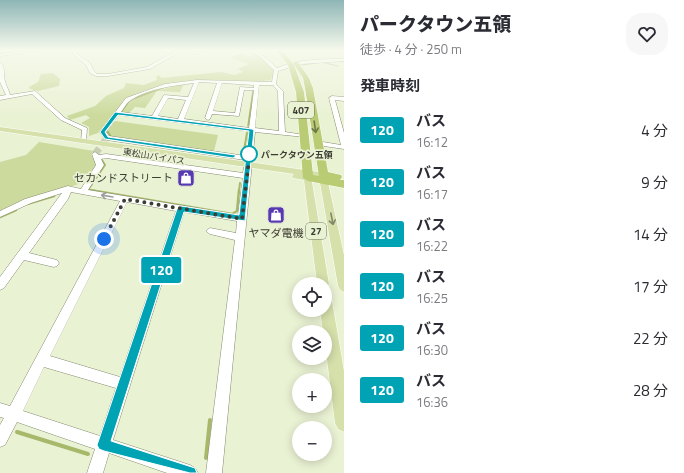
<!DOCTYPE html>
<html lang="ja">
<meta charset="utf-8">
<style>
body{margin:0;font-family:"Titillium Web","Noto Sans JP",sans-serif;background:#f7f7f7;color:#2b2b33;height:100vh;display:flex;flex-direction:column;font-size:15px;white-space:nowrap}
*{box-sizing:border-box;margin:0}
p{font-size:13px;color:#7c7c81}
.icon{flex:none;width:22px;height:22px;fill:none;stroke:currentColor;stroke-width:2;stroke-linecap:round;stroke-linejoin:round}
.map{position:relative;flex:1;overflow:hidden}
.sheet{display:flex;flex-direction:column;background:#fff;width:340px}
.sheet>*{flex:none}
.badge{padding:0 8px;border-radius:3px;font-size:14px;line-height:26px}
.fabs{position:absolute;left:292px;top:277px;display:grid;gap:8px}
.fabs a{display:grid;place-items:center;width:40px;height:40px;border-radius:50%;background:#fff;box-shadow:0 2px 10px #0003;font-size:20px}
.you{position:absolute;width:20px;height:20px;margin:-10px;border:3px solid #fff;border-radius:50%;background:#1a73e8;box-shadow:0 0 0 6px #1a73e833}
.map>.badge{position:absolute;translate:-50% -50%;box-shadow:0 0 0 2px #fff}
h2{padding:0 16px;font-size:15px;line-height:36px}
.round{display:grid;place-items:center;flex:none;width:42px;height:42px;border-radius:16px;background:#f7f7f7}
.overview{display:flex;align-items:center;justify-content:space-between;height:68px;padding:0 16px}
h1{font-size:19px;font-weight:800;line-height:30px}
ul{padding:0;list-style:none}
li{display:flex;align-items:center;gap:12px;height:52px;padding:0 16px}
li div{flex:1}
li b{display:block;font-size:15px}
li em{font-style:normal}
li .badge{min-width:44px;font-weight:700;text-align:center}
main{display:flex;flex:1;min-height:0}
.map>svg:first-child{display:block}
</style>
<main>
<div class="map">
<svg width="344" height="473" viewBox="0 0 344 473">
<rect width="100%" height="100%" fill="#eaf2d4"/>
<g fill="#ccda9d">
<polygon points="241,53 250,57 256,53 259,54 274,71 271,80 255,82 219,80 194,80 168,83 143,91 127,98 98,133 89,136 89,127 81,123 90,118 86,115 70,120 67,116 95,106 106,96 124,88 126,83 144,85 157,80 156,77 159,75 161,78 222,72 234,75 243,72 238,69 249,64 231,58"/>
<polygon points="53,73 60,79 59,86 38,91 30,89 29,87 38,82 41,74"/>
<polygon points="184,84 180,92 157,91 145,108 135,107 130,112 122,112 131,100 147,93"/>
<polygon points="115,121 218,135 214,151 111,136 107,130"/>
<polygon points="39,142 94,151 91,154 97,165 79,184 26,200 0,211 0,162 26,155"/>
</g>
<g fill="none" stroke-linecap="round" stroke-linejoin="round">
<g stroke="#a8b86a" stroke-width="1">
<polyline points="338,61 344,61"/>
<polyline points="321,62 338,66"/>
<polyline points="303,65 316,63"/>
</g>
<g stroke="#a8b86a" stroke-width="1.5">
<polyline points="122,111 130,100 165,87"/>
<polyline points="248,126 253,91"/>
<polyline points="107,131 108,133"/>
</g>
<g stroke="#a8b86a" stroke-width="2">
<polyline points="108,132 111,137 113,137"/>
<polyline points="243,156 247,133"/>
<polyline points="96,191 88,190 105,165 102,160"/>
<polyline points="239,191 240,183"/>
</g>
<g stroke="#a8b86a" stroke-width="2.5">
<polyline points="90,190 232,214 237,211 239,190"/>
<polyline points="27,204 54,196"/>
<polyline points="0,217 16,210"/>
</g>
<g stroke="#a8b86a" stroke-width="4">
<polyline points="17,432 88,454"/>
<polyline points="206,458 210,420"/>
</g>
<polyline stroke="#c7ceb4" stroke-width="7" stroke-dasharray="7 3.5" stroke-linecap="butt" points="95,154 107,138"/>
<defs>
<g id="minor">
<polygon points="37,50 46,50 0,56 0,54"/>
<polygon points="71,50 75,50 78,55 90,63 94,71 97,74 108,74 147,67 178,50 194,52 213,50 194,54 181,51 150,69 108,76 96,76 90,73 86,65 76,57"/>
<path d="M244 50C258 48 267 59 277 68 298 59 321 59 344 59V61L301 64 278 71 276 84 283 91 285 132 305 135V137L255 132 222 473H206L235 240 210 234 206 231 210 228 236 233 237 221 184 212 113 440 190 465 195 468 198 473H167L109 453 103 473H87L95 449 17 422 5 445 0 447V425L4 418 0 417V403L10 406 120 201 71 192 68 199 29 253 57 260 59 263 57 266 54 267 24 260 4 288 0 290V277L62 193 31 203 0 217V211L25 199 68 186 81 189 96 165 92 154 95 152 99 155 106 154 243 173 245 160 107 140 105 139 100 132 126 98 165 84 197 80 272 82 274 70 258 55ZM199 82 217 83 205 118 208 120 210 119 212 114 239 116 244 90H254L249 128 184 119ZM194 83 188 97 164 95 152 116 121 112C124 108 127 102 131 100 149 88 173 86 194 83ZM222 83 254 85V88L240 87 235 113 213 111ZM259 85H273L278 91 279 131 255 128ZM168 98 186 100 178 119 158 116ZM119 115 249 131 246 156 109 136 106 132ZM106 158 243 178 238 215 88 190 104 165 101 159ZM127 202 176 211 120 377 50 356ZM44 367 116 388 100 436 23 411Z"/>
<path d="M0 62C6 67 3 74 5 81 6 86 9 90 10 95L35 91 65 118 87 128 86 142 81 141 82 130 61 120 32 94 0 100V96L6 95 0 82Z"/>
<polygon points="332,96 344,97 344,101 335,100 344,133 344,149 317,145 314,143 317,141 341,145 329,98"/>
</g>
<g id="major">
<polygon points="0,127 326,173 344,255 344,292 340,290 338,286 319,177 311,176 329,284 327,288 325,289 325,284 317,284 304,180 293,178 292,176 294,174 0,131"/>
<polygon points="325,289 330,291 331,295 344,371 344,432 338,429 335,423 325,344 325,332 323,332 320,310 325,310"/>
</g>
<polygon id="highway" points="276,50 282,50 294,65 304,92 313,175 319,176 305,88 303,78 293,63 296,61 298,62 309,78 313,88 328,172 341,175 342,177 340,180 344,180 344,188 308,181 303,178 296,92 288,65"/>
</defs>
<use href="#minor" stroke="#848a6f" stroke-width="1"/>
<use href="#major" stroke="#fff" stroke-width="1"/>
<use href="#highway" stroke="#fff" stroke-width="1"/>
<use href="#minor" fill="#fff" fill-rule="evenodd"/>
<use href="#major" fill="#d5e0ab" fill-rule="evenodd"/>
<use href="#highway" fill="#b9cb73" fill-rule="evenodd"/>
</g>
<defs><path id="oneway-shaft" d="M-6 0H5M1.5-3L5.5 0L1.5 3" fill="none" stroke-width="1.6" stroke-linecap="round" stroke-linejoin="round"/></defs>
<use stroke="#6e764d" href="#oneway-shaft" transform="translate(315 127) rotate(82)"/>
<use stroke="#9e9e99" href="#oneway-shaft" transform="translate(107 196) rotate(-170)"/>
<use stroke="#818769" href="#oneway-shaft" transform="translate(332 219) rotate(79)"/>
<linearGradient id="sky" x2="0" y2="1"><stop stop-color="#8eb6b6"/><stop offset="0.43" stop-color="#f6f9ec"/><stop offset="1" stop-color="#f6f9ec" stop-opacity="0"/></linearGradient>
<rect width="344" height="116" fill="url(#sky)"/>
<polygon fill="#00a3b4" stroke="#fff" points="115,112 252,129 254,130 245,221 184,212 111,441 195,468 197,473 190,473 104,451 99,449 97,445 177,209 181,206 239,215 249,131 118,115 105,132 108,137 235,155 236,156 233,158 105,139 100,132"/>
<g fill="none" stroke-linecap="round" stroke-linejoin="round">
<polyline stroke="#3c3e33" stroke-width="4" stroke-dasharray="0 7.2" points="104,239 125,199 242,219 250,151 249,154"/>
</g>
<defs>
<symbol id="shop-square" viewBox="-11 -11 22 22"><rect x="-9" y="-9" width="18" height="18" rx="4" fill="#573ab2" stroke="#eaf2d4"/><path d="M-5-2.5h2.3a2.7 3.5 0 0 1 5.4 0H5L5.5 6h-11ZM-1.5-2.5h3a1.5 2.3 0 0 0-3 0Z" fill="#fff"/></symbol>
</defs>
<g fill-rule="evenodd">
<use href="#shop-square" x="176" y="168" width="20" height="20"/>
<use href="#shop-square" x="266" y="205" width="20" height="20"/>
</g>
<circle fill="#fff" stroke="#00a3b4" stroke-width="2" cx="249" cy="154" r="8"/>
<g text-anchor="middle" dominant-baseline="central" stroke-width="3.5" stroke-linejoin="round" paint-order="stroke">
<g font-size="9" font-weight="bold" fill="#3c3e33" stroke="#eaf2d4" text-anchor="start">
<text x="261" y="154">パークタウン五領</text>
</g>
<g font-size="9" fill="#3c3e33" stroke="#eaf2d4">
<text transform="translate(154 156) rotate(9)">東松山バイパス</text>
</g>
<g fill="#eaf2d4" stroke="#707463" stroke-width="1">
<rect x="288" y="102" width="26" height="16" rx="3"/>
<rect x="306" y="223" width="20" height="16" rx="3"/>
</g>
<g font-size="10" font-weight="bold" fill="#3c3e33">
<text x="301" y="110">407</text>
<text x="316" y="231">27</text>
</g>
<g font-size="11" fill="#3c3e33" stroke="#eaf2d4" text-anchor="end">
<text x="173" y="178">セカンドストリート</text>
<text x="276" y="233" text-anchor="middle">ヤマダ電機</text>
</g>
</g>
</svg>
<div class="fabs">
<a><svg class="icon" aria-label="locate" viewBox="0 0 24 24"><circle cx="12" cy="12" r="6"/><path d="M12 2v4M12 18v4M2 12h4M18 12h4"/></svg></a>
<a><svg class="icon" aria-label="layers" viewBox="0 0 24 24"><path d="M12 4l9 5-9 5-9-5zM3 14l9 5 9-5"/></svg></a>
<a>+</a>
<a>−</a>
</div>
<div class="you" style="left:104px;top:239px"></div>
<b class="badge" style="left:161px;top:270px;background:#00a3b4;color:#fff">120</b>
</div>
<section class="sheet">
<div class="overview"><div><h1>パークタウン五領</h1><p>徒歩 · 4 分 · 250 m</p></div><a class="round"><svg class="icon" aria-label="heart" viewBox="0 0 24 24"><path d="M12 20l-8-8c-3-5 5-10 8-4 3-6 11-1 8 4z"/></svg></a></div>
<h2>発車時刻</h2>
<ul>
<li><span class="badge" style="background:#00a3b4;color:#fff">120</span><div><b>バス</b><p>16:12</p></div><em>4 分</em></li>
<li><span class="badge" style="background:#00a3b4;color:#fff">120</span><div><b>バス</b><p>16:17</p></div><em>9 分</em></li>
<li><span class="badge" style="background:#00a3b4;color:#fff">120</span><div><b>バス</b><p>16:22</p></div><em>14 分</em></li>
<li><span class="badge" style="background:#00a3b4;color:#fff">120</span><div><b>バス</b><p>16:25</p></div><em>17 分</em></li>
<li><span class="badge" style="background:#00a3b4;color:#fff">120</span><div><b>バス</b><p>16:30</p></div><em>22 分</em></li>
<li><span class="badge" style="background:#00a3b4;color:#fff">120</span><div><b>バス</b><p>16:36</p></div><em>28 分</em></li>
</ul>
</section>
</main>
